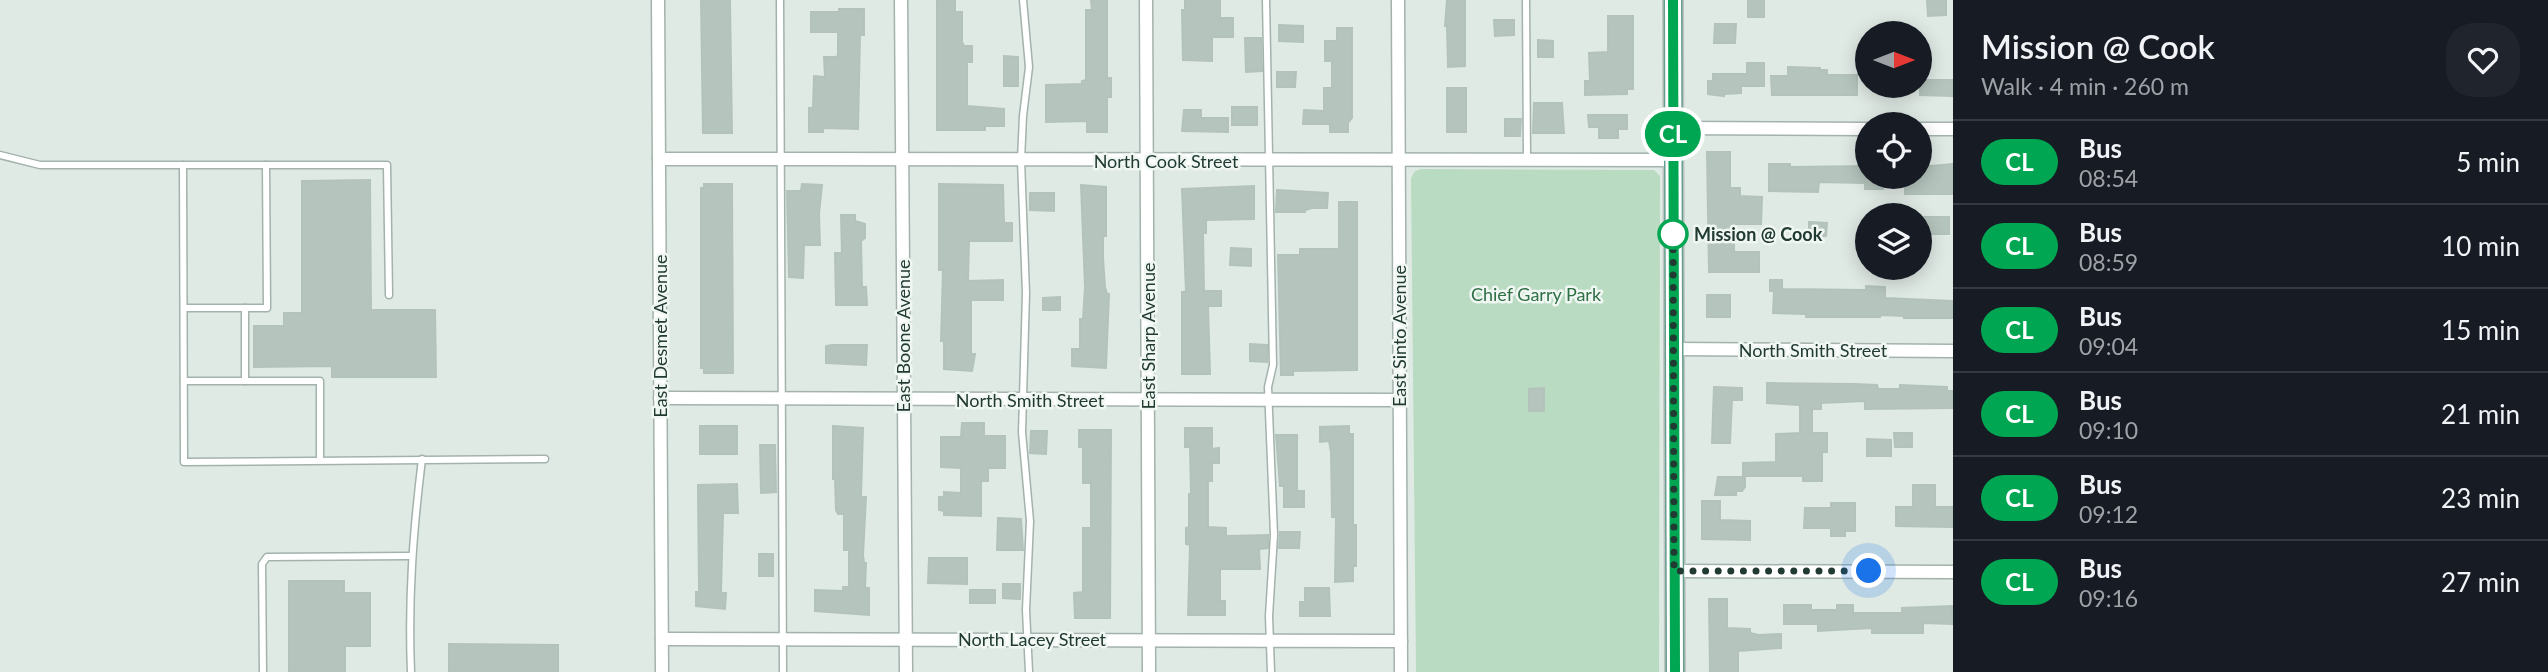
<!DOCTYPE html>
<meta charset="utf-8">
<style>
body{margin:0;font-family:Lato,sans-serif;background:#20242c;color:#f1f3f6;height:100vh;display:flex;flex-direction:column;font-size:26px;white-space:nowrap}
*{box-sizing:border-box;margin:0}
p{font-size:23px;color:#9ea1a6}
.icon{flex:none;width:38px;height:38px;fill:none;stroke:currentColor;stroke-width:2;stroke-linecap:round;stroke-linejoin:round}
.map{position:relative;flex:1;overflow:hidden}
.sheet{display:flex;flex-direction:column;background:#171b24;width:595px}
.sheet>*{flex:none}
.badge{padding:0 14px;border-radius:23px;font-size:24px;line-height:46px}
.needle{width:46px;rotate:90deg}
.tools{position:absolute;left:1855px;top:21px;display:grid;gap:14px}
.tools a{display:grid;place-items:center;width:77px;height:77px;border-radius:50%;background:#171b24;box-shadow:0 4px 18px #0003;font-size:35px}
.you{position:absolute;width:35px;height:35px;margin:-18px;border:5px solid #fff;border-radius:50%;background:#1a73e8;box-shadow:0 0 0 10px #1a73e833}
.map>.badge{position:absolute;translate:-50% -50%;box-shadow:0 0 0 4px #fff}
.round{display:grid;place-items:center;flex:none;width:74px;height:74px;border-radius:28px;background:#20242c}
.summary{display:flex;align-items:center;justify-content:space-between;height:119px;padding:0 28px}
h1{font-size:33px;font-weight:600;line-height:52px}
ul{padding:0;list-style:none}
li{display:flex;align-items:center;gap:21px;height:84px;padding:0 28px;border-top:2px solid #363941}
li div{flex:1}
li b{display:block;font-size:26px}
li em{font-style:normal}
li .badge{min-width:77px;font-weight:700;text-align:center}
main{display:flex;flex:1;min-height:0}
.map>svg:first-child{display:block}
</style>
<main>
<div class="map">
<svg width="1953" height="672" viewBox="0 0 1953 672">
<rect width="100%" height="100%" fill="#e0eae5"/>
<polygon fill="#b9dbc1" points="1421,169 1654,170 1660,176 1659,672 1416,672 1411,178 1415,171"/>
<g fill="#b5c5be" stroke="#b3c3bc" stroke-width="2">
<polygon points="701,0 730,0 732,133 703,133"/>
<polygon points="937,0 955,0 955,12 962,12 962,42 964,46 972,46 972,62 967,62 967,106 1004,109 1004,126 985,126 985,130 937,130"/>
<polygon points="1091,0 1107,0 1107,78 1111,78 1111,97 1107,97 1107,132 1087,132 1087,121 1046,122 1046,85 1082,84 1082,81 1086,80 1086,10 1092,10"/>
<polygon points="1185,0 1220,0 1220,18 1233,18 1233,37 1212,37 1212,61 1183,60 1182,10 1185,10"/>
<polygon points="1447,0 1465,0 1465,66 1448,67 1447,26 1445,26"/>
<rect x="1748" y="0" width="16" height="17"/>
<polygon points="1927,0 1946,0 1946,15 1928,16"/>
<polygon points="839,9 864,9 864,35 860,35 858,129 823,128 823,132 809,132 809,108 813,108 814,76 825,77 824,57 837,57 838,54 838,32 811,32 811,12 839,12"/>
<polygon points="1608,16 1633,16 1633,89 1627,89 1627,94 1585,95 1585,81 1590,81 1589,53 1608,52"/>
<polygon points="1494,20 1514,20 1514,35 1495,36"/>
<polygon points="1715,24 1736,24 1735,43 1714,43"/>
<polygon points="1279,25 1303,26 1303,42 1279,41"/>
<polygon points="1337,28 1352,28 1352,118 1348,123 1348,132 1330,132 1330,124 1303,124 1304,110 1324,111 1324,88 1332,88 1332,61 1325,61 1325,41 1337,41"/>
<polygon points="1245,38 1261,38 1262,71 1246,72"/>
<polygon points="1538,40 1553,41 1553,57 1538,57"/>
<polygon points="1004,56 1018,57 1018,86 1004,86"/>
<polygon points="1747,63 1764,63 1764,86 1741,86 1741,93 1724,94 1724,96 1708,94 1708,81 1713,81 1713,74 1747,74"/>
<polygon points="1788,67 1820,68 1820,70 1827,70 1827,75 1857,75 1857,95 1772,95 1771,76 1788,76"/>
<polygon points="1277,72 1296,72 1295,87 1277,87"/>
<polygon points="1920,80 1953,80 1953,96 1920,95"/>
<rect x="1447" y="88" width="19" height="44"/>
<polygon points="1534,103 1562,103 1564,133 1533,133"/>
<rect x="1232" y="107" width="25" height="18"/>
<polygon points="1184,110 1201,110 1201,118 1228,118 1228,132 1182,131"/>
<polygon points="1588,115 1627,115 1627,129 1618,129 1618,138 1599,138 1599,127 1589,127"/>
<polygon points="1505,119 1521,119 1520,136 1505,136"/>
<polygon points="1707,152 1730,152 1730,188 1740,188 1740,196 1762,197 1761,224 1734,224 1734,252 1759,252 1759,272 1709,272"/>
<polygon points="1769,164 1790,164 1790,167 1867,166 1867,177 1884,177 1883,189 1865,189 1865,183 1819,182 1818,192 1769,191"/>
<polygon points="1953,164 1953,194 1905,194 1905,177 1920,177 1920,167"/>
<polygon points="370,180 371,310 435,310 436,377 332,377 332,366 254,367 254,326 284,326 284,313 302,313 302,181"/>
<polygon points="704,184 732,184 733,373 704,373 704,368 701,368 701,188 704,188"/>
<polygon points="802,184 822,185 819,214 820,245 804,245 803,278 789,277 787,191 801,191"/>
<polygon points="939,184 1003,185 1004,223 1012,223 1012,241 969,241 968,281 1003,280 1003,300 971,300 971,354 975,354 972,371 944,369 944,341 941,341 943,270 939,270"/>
<polygon points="1081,185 1106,187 1106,236 1103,236 1103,258 1105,287 1107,294 1109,294 1106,368 1072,366 1072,349 1080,349 1080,319 1083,319 1085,287"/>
<polygon points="1254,186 1254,219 1206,220 1206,233 1203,233 1204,291 1221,291 1221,306 1208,306 1210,374 1182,374 1182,292 1186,292 1182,189"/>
<polygon points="1277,190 1328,193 1327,208 1312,208 1305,210 1305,212 1276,212"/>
<polygon points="1030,193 1054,193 1054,211 1030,210"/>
<polygon points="1339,202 1357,202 1357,370 1293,371 1293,375 1281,375 1278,255 1300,255 1300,249 1339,249"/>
<polygon points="841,215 855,215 855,221 865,224 865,238 861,241 862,287 866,287 867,305 836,305 835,253 842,253"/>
<rect x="1920" y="217" width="29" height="17"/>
<polygon points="1809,222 1827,223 1826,236 1809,236"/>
<polygon points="1231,248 1251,249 1251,266 1230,265"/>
<polygon points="1770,280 1782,280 1782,289 1866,290 1866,286 1885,287 1885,298 1953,301 1953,318 1904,318 1904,316 1880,315 1880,317 1806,317 1806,314 1773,313 1774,291 1770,291"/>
<rect x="1707" y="295" width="23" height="22"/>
<polygon points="1060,297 1060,310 1043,310 1043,298"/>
<polygon points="1250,344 1267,345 1267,362 1250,361"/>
<polygon points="832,345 867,345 866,365 826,363 826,346"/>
<polygon points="1767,383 1854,384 1877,385 1878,389 1900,389 1900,385 1947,387 1947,391 1953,391 1953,408 1865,409 1865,401 1821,403 1821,409 1812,409 1812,433 1827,433 1827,452 1822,452 1822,481 1803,481 1803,476 1743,476 1743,463 1776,462 1776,434 1800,433 1800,405 1767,403"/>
<polygon points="1714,387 1742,388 1742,400 1732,400 1730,443 1712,443"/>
<polygon points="1544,388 1544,411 1529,411 1529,389"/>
<polygon points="962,423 984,423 984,436 1005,436 1005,468 988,468 988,481 981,481 981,516 944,515 944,511 939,510 939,497 944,497 944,492 961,493 961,468 941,467 941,437 961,437"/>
<rect x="700" y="426" width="37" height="28"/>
<polygon points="833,426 863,428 861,497 866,497 863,555 864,563 866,563 865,588 869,588 869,615 815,611 815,590 843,591 843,587 849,587 849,550 844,550 844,514 838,514 836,510 835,479 833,479"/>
<polygon points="1349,426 1349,434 1353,434 1353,525 1356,525 1356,566 1353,566 1353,581 1335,582 1336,517 1332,517 1331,452 1329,441 1320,442 1320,427"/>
<polygon points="1185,428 1212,428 1212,449 1219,448 1219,463 1212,463 1212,481 1208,481 1208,527 1226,528 1226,536 1268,535 1268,548 1259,549 1260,569 1220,569 1220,601 1225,601 1225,615 1188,615 1190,545 1186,544 1186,528 1189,527 1189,494 1191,494 1190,447 1185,447"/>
<polygon points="1079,430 1111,430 1110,618 1075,618 1074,593 1083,592 1083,528 1091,528 1091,483 1083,483 1083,447 1079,447"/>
<polygon points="1031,431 1047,431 1046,454 1030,453"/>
<polygon points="1894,433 1912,433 1912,447 1895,447"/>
<polygon points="1276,435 1297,435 1297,491 1304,491 1304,507 1284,507 1284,486 1280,486"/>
<polygon points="1867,439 1891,440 1891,456 1867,456"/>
<polygon points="760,445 775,445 776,492 761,493"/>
<polygon points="1718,477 1745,477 1745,487 1742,491 1736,491 1736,495 1715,495"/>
<polygon points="737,484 738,513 723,513 721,593 726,593 725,609 696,606 696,592 699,592 698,485"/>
<polygon points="1913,485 1935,485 1935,507 1953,507 1953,527 1896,526 1896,507 1913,507"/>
<polygon points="1702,501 1720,501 1720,520 1750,521 1750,540 1702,539"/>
<polygon points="1831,503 1855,503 1855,531 1845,531 1845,536 1831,536 1831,528 1804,528 1805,508 1831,508"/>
<polygon points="998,518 1021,519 1023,550 997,550"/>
<polygon points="1280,532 1300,532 1299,548 1279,548"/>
<rect x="759" y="554" width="14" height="22"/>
<polygon points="929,558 967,558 967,584 928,583"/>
<polygon points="289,581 344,581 344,593 370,593 370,646 345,646 345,672 289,672"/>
<polygon points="1003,584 1020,584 1020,599 1003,598"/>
<polygon points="1305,588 1329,588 1330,616 1300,616 1300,602 1305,602"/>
<rect x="970" y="590" width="25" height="13"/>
<polygon points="1709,599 1727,599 1727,628 1750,629 1750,633 1759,635 1781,634 1781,648 1738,651 1738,672 1710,672"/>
<polygon points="1784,605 1811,605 1811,610 1837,610 1837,605 1853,605 1853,613 1902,613 1902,608 1952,606 1952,624 1923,623 1923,633 1872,633 1872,628 1818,631 1818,624 1784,624"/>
<polygon points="449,644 558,645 558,672 449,672"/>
</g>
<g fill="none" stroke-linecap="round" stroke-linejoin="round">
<defs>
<g id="service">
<polyline points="780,0 783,672"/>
<polyline points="1023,0 1029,67 1023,116 1021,160 1026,293 1022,432 1030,521 1026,610 1029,672"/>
<polyline points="1266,0 1273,365 1268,387 1274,535 1269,616 1271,672"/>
<polyline points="1526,0 1527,160"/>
<polyline points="0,155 40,165 183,165 184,462 545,459"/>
<polyline points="183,165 387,165 389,295"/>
<polyline points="184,308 267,308 266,165"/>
<polyline points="245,308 245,381"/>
<polyline points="184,381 320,381 320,460"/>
<polyline points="263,672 262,564 267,557 410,556"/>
<path d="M411 672C408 598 413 533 422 459"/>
</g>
<g id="minor">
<polyline points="658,0 662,672"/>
<polyline points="901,0 906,672"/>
<polyline points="1146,0 1149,672"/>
<polyline points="1398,0 1401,672"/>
<polyline points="1673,128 1867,129"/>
<polyline points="1920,129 1953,129"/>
<polyline points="659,159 1673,160"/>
<polyline points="1674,349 1953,351"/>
<polyline points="660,398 1399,400"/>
<polyline points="1674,571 1953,572"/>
<polyline points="662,639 1401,641"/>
</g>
<polyline id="primary" points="1673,0 1675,672"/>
</defs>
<use href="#service" stroke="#a3b2ac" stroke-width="9"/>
<use href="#minor" stroke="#a3b2ac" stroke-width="15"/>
<use href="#primary" stroke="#bcc4c2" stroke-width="22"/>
<use href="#service" stroke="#fff" stroke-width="6"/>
<use href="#minor" stroke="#fff" stroke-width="12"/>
<use href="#primary" stroke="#669e8e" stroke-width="19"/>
</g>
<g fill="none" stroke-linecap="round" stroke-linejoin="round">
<defs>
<polyline id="line" points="1673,0 1675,672"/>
</defs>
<use href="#line" stroke="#fff" stroke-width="16"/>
<use href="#line" stroke="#00a651" stroke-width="10"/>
<polyline stroke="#213a32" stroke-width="7" stroke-dasharray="0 12.6" points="1673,234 1673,223 1674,571 1869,571"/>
</g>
<circle fill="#fff" stroke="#00a651" stroke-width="3.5" cx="1673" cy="234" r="14"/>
<g text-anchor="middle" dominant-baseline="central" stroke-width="5" stroke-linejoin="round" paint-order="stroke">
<g font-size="18" fill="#213a32" stroke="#f0f7f3">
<text x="1166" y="161">North Cook Street</text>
<text transform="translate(660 336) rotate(-90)">East Desmet Avenue</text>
<text transform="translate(903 336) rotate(-90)">East Boone Avenue</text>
<text transform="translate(1148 336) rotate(-90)">East Sharp Avenue</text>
<text transform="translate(1399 336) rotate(-90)">East Sinto Avenue</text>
<text x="1813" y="350">North Smith Street</text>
<text x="1030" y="400">North Smith Street</text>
<text x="1032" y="639">North Lacey Street</text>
</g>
<g font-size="18" font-weight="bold" fill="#213a32" stroke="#f0f7f3" text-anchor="start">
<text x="1694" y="234">Mission @ Cook</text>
</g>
<g font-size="18" fill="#2e6f45" stroke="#f0f7f3">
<text x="1536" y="294">Chief Garry Park</text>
</g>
</g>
</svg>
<div class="tools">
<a><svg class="needle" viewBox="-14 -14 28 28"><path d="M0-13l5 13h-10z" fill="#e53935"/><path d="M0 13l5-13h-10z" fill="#9ea1a6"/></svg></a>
<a><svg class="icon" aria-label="locate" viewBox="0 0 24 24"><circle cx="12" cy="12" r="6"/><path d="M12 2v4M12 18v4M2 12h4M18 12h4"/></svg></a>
<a><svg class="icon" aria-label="layers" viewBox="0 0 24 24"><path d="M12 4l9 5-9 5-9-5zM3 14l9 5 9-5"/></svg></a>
</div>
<div class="you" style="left:1869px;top:571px"></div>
<b class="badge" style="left:1673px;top:134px;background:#00a651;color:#fff">CL</b>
</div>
<section class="sheet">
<div class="summary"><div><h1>Mission @ Cook</h1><p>Walk · 4 min · 260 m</p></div><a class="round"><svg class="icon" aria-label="heart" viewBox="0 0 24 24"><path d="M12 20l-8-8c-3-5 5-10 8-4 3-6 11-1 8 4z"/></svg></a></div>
<ul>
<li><span class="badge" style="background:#00a651;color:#fff">CL</span><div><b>Bus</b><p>08:54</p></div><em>5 min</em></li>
<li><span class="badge" style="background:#00a651;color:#fff">CL</span><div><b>Bus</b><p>08:59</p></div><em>10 min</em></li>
<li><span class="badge" style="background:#00a651;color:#fff">CL</span><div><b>Bus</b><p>09:04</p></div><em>15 min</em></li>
<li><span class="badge" style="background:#00a651;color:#fff">CL</span><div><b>Bus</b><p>09:10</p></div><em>21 min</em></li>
<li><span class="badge" style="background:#00a651;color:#fff">CL</span><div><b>Bus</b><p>09:12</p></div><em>23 min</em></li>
<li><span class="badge" style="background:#00a651;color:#fff">CL</span><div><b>Bus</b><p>09:16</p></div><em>27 min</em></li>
</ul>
</section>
</main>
